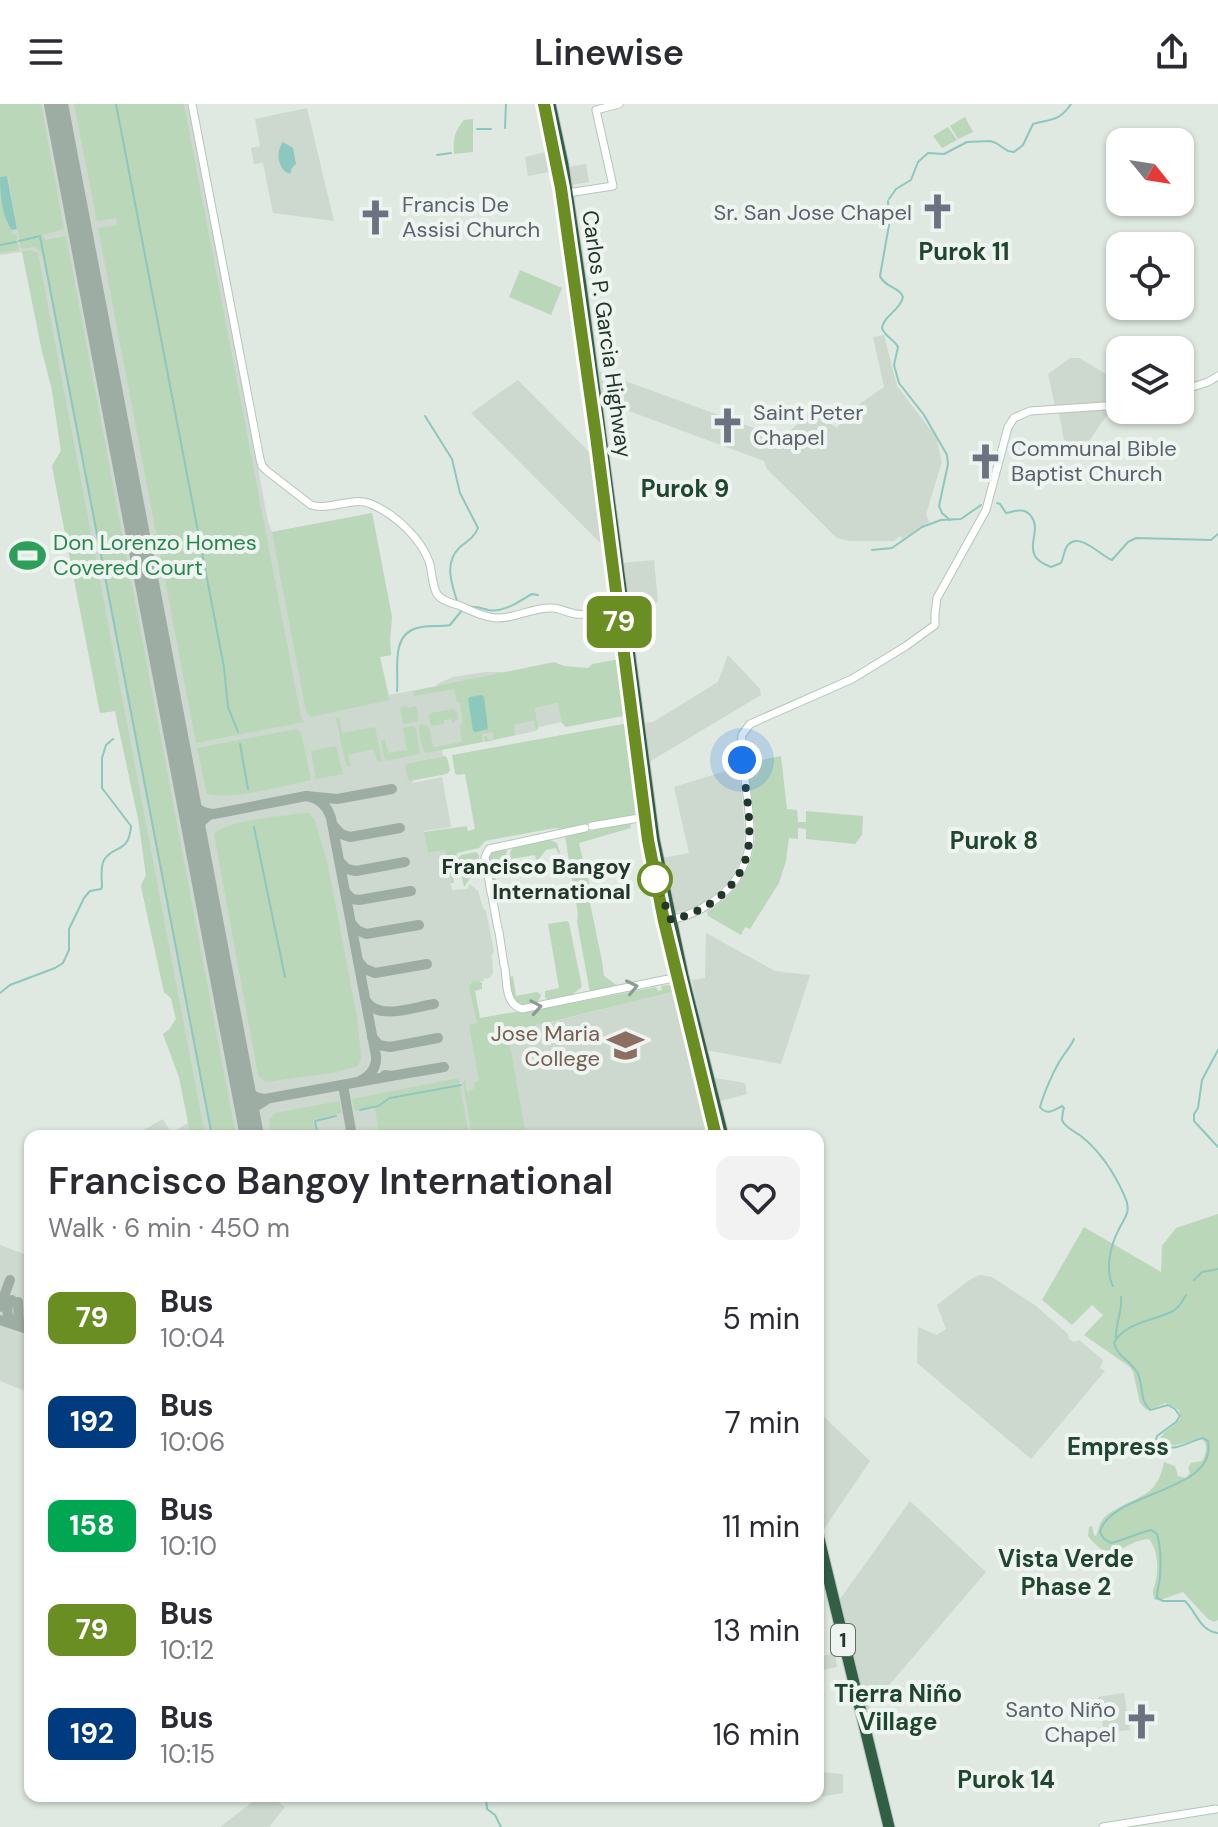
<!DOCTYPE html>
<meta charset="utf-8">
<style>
body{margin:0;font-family:"DM Sans",sans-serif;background:#f2f2f3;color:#2b2b33;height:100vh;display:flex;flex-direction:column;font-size:30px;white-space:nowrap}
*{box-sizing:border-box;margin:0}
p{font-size:26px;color:#7c7c81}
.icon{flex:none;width:44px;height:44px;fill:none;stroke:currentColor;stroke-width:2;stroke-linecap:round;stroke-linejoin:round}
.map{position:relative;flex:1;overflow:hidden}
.panel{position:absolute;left:24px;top:1026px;width:800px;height:672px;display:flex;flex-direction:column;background:#fff;border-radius:16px;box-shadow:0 2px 6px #0004}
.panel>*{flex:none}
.badge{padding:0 16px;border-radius:12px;font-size:28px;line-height:52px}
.needle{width:52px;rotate:120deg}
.buttons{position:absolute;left:1106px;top:24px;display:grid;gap:16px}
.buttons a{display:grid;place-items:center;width:88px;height:88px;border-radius:16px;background:#fff;box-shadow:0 2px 6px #0004;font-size:40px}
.you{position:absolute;width:40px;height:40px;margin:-20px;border:6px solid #fff;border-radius:50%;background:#1a73e8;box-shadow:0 0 0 12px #1a73e833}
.map>.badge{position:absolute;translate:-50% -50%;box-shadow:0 0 0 4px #fff}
.round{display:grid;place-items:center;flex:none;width:84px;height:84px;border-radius:16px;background:#f2f2f3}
.overview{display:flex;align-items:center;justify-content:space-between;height:136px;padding:0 24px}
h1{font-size:38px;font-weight:600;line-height:60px}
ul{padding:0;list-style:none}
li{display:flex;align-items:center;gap:24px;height:104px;padding:0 24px}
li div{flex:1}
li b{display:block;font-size:30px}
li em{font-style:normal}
li .badge{min-width:88px;font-weight:700;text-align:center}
header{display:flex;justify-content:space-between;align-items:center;height:104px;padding:0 24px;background:#fff;font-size:36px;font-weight:600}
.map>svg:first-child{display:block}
</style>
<header><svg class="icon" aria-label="menu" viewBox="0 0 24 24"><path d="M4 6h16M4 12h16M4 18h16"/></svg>Linewise<svg class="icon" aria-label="share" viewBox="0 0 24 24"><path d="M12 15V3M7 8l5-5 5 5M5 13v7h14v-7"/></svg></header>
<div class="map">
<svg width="1218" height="1723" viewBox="0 0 1218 1723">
<rect width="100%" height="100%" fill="#dfe8e1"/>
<g fill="#cdd8cf">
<polygon points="0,0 190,0 268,418 272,428 372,409 392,513 390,536 391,551 380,553 389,591 437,582 437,580 453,573 485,568 502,568 513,621 537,617 535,604 559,599 562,618 539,623 536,627 442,646 443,652 408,659 413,679 442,673 451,723 424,727 428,749 445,746 452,786 467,785 470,780 478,787 483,804 486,807 494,848 492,850 493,870 488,875 484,874 484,877 471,878 468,882 478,922 508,929 676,887 712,1032 133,1032 163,1015 171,1029 188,1019 179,973 163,930 169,926 176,915 171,894 164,888 141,782 146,771 138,714 115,607 100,609 83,521 52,362 61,347 52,286 42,247 22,148 0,151"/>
<polygon points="307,4 334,117 273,109 263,59 254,60 251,44 260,42 255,15"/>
<polygon points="550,47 553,67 528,72 525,53"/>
<polygon points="586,60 589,78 571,81 568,63"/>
<polygon points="884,231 897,282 936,333 942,358 926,410 929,418 902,435 900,432 894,437 849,437 837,434 767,365 764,357 599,296 595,266 782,334 811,308 837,324 851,306 884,283 873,233"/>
<polygon points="1070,254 1079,254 1120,278 1120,298 1116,298 1084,344 1064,336 1058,303 1055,303 1048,270"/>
<polygon points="518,276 593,352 605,444 471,309"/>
<polygon points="654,456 658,498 628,501 623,459"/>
<polygon points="728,551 760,585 761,591 649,658 643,619 653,618 718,578"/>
<polygon points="739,663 745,728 743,746 740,757 730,776 712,793 692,805 676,808 674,805 662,754 689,749 674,683"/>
<polygon points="706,829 775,867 810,871 781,960 706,946 692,876 705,874"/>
<polygon points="715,974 745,979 747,990 720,997"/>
<polygon points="0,1141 30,1152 30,1289 0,1277"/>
<polygon points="979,1171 992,1173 1036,1202 1068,1230 1069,1235 1074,1238 1079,1236 1103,1256 1100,1264 1105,1267 1031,1355 917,1259 918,1223 937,1231 946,1225 937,1201 968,1177"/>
<polygon points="818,1307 870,1357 822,1428 818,1408 818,1354 822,1348 818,1349"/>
<polygon points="910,1397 986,1468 866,1608 838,1498"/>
<polygon points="835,1549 837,1563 818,1567 818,1553"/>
<polygon points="1124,1589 1130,1626 1104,1629 1098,1593"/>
<polygon points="818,1668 843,1670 843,1689 795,1697 797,1692 818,1692"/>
<polygon points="260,1692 270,1692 285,1703 269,1723 220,1723"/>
</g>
<g fill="#bbd7b9">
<polygon points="0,0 41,0 64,125 43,131 45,136 66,132 236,1032 211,1032 42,149 35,143 21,145 8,72 0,73"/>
<polygon points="74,0 184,0 301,613 304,618 196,639 98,124 117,121 116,114 97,117"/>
<polygon points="965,13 973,28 958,35 950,22"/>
<path d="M473 15V48L454 50C453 35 454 28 464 16Z"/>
<polygon points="948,23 957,36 942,44 933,32"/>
<polygon points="0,84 7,120 11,123 13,131 16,130 19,146 0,149"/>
<polygon points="31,146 38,149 205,1032 191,1032 179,973 163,930 169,926 176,915 171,894 164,888 141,782 146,771 138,714 115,607 100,609 52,362 61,347 52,286 42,247 22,147"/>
<polygon points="520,166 562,184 551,211 509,193"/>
<polygon points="372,409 392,513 390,536 391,551 380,553 389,596 311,613 306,608 272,428"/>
<path d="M620 555 626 607 623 612 566 623 562 619 558 599 535 604 538 623 536 627 534 617 514 621 515 631 485 638 484 632H487L488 636 494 635 492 628 482 630V638L426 649C421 644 418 627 420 620L426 621 430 626 433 643 462 638 460 623 463 618 460 599 457 598 454 585 414 592 413 587 554 558 564 562 588 564 592 560Z"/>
<polygon points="407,602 407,604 417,602 418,617 403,620 400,603"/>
<polygon points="453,605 457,608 458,615 452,619 451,615 444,616 444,620 433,622 430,620 429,612 431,609"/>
<polygon points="339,613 342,629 375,623 382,658 377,657 374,645 348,651 351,663 346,661 336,614"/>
<path d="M623 620 629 625 638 710 635 712 590 719 589 716V719C580 723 566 726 555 724L485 737 479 744 457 749 455 759 451 760 454 779H451L445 746 428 749 424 728 467 722 468 727 475 725 465 670 457 671 455 669 452 651Z"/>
<polygon points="412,622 416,624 420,650 385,657 381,637 385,636 388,649 407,646 403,624"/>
<path d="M297 625 301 629 311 676C286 681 230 697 207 690L197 644Z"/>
<polygon points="335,642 337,645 343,670 316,675 311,647"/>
<polygon points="445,652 447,654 450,666 447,670 410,677 408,676 405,662 408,659"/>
<path d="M781 652 787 705 797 706 798 718H806V707L863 712 862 731 855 740 806 735V725L798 724V735L789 734 786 757 779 779 750 825 745 823 741 831 708 812 707 808C738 790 756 761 755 725L747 659Z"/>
<path d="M305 709H309L315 716 328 761 357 913 361 954 358 962 332 969 265 978 258 971 214 730C227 716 284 712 305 709Z"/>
<polygon points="630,719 631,724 579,739 583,756 587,762 586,767 591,786 590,799 602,857 604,872 619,883 590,888 577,818 578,810 565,732"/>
<polygon points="548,735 557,739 560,750 558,749 556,744 546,746 538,756 541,758 540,768 538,768 535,751 511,755 510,749 513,743"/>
<polygon points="507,743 506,756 493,759 496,778 491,779 487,755 491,746"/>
<polygon points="476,748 479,751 479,761 464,783 458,754 461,751"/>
<polygon points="567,817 569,819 582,883 566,895 549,897 545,893 545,887 559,884 548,820"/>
<path d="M513 872 516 892 537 888 541 891C538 902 529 901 520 902L512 894 510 873Z"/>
<polygon points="479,877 482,879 482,885 475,887 480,914 515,908 521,909 656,883 658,887 662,886 661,882 669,881 675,883 676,887 510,928 508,930 526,1032 472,1032 463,979 466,974 465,980 467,988 475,984 474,979 479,977 469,921 477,919 468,881 471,880 471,878"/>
<polygon points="459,974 459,980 390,993 377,1001 354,1007 352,995"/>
<polygon points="460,982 469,1032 379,1032 375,1004 391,995"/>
<polygon points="339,997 342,1009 313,1016 316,1032 271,1032 269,1016 275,1009"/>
<path d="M1218 1110V1516L1214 1518 1208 1515 1183 1488 1163 1495 1155 1496C1151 1487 1154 1485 1156 1476 1159 1463 1157 1444 1149 1435 1120 1437 1114 1465 1088 1432L1089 1423 1092 1422 1094 1431 1096 1432C1099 1426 1099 1419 1104 1414 1108 1409 1115 1406 1120 1403 1146 1390 1158 1388 1164 1358L1175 1362 1178 1372 1186 1374 1190 1369 1188 1364 1191 1359 1202 1357C1207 1349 1209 1337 1199 1334 1187 1338 1174 1345 1161 1339L1160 1335C1164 1326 1175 1322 1181 1314L1179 1306 1166 1299 1147 1306 1140 1299 1133 1268 1130 1263 1084 1231 1103 1211 1092 1201 1072 1221 1042 1196 1084 1123 1161 1168 1162 1142 1176 1124Z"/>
</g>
<g fill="#8cc8bd">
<path d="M283 38 293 44 296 60 292 64 290 70C278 66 275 48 283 38Z"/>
<path d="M7 72 17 125 12 126C2 114 0 89 0 73Z"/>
<polygon points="481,591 484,593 488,625 476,628 473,627 468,595 470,593"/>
</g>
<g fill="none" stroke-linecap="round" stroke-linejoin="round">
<g stroke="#8cc8bd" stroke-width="2">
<polyline points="116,0 224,563 228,603 238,628"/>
<polyline points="505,24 506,0"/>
<polyline points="477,25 491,25"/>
<polyline points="437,51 451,49"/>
<path d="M889 95 896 85 911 76 918 58 928 49 944 50 967 38 990 37 996 39 1008 47 1014 48 1023 41 1033 20C1051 15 1060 17 1071 0"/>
<path d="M888 97 889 121 880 172C885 184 900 183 903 193 900 207 884 211 882 224 885 233 894 235 898 243L894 261 899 279 924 311 947 351 948 360 939 402 942 409 950 416"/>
<polyline points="19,137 40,132 212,1032"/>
<polyline points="0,141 16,138"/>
<path d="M425 312 452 355 460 389 478 424C474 434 467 437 460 443 443 459 452 481 458 500"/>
<path d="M997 399 1000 400 1006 409C1016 407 1024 403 1031 412 1041 425 1028 439 1035 452 1038 458 1046 461 1051 463L1061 459C1064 453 1064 444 1069 440 1081 429 1101 452 1112 456L1128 438 1136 434 1211 436 1218 430"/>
<polyline points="872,446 892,444 922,423 941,416 961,415 981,401"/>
<path d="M469 503C477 502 481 504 488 506 504 509 519 497 532 490L538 491"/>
<path d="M397 587C399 567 390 531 417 524 428 521 439 523 450 521L463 505"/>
<polyline points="240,640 248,685"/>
<polyline points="254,723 285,873"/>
<path d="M0 889 10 881 55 864 63 859 69 846V825L84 794 90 787 101 785 102 783C102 775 100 763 104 756 114 740 129 750 131 722L102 684V654L106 641 113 635"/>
<path d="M1074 935C1071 942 1067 946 1063 952 1054 965 1044 989 1040 1003 1047 1012 1054 1006 1062 1002L1064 1004C1063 1006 1062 1014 1062 1016 1064 1023 1076 1028 1081 1032 1101 1048 1115 1070 1125 1093 1132 1108 1124 1114 1118 1127 1110 1143 1105 1166 1113 1182"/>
<polyline points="1218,946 1202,976 1198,1004 1194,1010 1194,1017 1218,1043"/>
<polyline points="360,1006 378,1002 390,994 461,981"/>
<polyline points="318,1032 315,1017 336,1012"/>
<polyline points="1194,1176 1202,1168 1218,1165"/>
<path d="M1186 1191C1183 1197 1179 1203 1173 1207 1154 1217 1125 1218 1114 1239 1118 1254 1132 1257 1138 1270 1144 1283 1139 1296 1150 1306L1168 1301 1175 1305 1180 1312 1176 1318 1157 1332 1156 1336C1172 1352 1185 1338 1203 1334L1208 1337C1218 1389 1110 1387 1100 1428L1104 1435 1111 1439C1125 1436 1137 1429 1151 1426L1157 1430C1161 1444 1161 1459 1160 1473 1159 1481 1157 1487 1157 1494L1163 1497H1185C1197 1509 1200 1527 1218 1529"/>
<path d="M1116 1234C1115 1220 1123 1206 1121 1193"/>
<polyline points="486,1692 487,1705 495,1711 501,1723"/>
</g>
<g stroke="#9eada3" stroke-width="10">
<path d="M306 692C319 694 327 701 331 714L376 952C377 965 369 973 358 978"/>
<path d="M188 693C194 704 201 709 214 710L306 692 337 695 392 685"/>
<polyline points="333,721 341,730 350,733 400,724"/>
<path d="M196 735C196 723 201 715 212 710"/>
<polyline points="340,758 347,765 356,767 405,758"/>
<polyline points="345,788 352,795 359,796 411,787"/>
<polyline points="351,819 357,826 366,830 419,821"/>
<polyline points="358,857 365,865 375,869 427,860"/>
<path d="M366 897C379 917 413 903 434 900"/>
<polyline points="372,933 379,941 390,943 438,934"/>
<polyline points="385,971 391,972 444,963"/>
<path d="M242 978C247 988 253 994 265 995L391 972"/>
<polyline points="343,981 352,1032"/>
<polyline points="249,1017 255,1003 266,996"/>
<path d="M12 1196C4 1204 7 1213 14 1220"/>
<polyline points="18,1198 19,1222"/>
<polyline points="0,1203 10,1176"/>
<polyline points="0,1216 30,1226"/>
<polyline points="26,1224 30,1212"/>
</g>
<polyline stroke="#9eada3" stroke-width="24" points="56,0 252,1032"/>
<defs>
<g id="secondary">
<path d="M192 0 260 355 262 362 267 367 311 401C331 407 352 392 371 400 395 410 422 435 430 460 432 469 432 481 437 490 441 496 450 499 458 501 470 506 485 514 498 514 517 514 533 503 552 504 560 504 568 509 576 510 589 512 605 507 618 506"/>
<polyline points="561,90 613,82 596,6 619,0"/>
<polyline points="1180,287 1208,278 1218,272"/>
<polyline points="592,722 651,712"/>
<polyline points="491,789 485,753 489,745 585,724"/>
<polyline points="492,792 498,825"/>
<path d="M671 816C708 807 743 783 749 742 753 714 743 671 741 641L742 631 750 620 852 575 906 542 935 521V509L937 494 986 406 1008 323 1014 314 1030 307 1120 301"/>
<polyline points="499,828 504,861"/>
<path d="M505 864C507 879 505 900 522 905L683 872"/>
<polyline points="1103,1723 1216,1705"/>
</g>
<g id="highway">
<polyline points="550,0 563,61 581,182 654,735 683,872 723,1032"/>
<polyline points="818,1431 889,1723"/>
</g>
</defs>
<use href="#secondary" stroke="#b3c7b9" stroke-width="9"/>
<use href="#highway" stroke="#bdc3bf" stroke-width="13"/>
<use href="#secondary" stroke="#fff" stroke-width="7"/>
<use href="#highway" stroke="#315f46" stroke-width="11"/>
</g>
<defs><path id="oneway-chevron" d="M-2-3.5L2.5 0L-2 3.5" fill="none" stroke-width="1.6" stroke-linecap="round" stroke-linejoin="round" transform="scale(2)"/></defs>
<g stroke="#909a94">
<use href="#oneway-chevron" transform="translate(632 883) rotate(-12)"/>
<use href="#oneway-chevron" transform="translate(536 903) rotate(-10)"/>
</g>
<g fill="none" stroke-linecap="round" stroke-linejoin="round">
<defs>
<polyline id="line" points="544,0 561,84 596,332 648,736 664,817 716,1032"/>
</defs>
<use href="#line" stroke="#fff" stroke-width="18"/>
<use href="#line" stroke="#6b8e23" stroke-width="12"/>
<path stroke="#22362a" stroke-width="8" stroke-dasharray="0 14.4" d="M655 775 671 816C710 807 746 780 749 737 751 711 745 682 742 656"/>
</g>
<defs>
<symbol id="church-bare" viewBox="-9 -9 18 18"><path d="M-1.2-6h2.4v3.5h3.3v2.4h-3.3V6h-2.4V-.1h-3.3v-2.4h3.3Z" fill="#6b7280" stroke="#eef5f0" stroke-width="2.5" paint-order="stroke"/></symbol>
<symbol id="stadium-bare" viewBox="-9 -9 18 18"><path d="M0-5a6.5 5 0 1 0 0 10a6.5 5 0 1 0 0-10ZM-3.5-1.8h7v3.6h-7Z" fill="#2e9e5b" stroke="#eef5f0" stroke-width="2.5" paint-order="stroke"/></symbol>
<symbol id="university-bare" viewBox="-9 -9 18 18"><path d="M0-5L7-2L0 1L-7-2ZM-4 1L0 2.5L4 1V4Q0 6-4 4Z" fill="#8d6e63" stroke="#eef5f0" stroke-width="2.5" paint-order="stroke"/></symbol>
</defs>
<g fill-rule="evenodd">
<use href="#church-bare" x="912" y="82" width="51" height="51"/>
<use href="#church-bare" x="350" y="88" width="51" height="51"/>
<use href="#church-bare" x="702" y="296" width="51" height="51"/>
<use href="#church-bare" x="960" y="332" width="51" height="51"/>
<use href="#stadium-bare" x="2" y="426" width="51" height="51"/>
<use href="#university-bare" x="600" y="916" width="51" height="51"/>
<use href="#church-bare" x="1116" y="1592" width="51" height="51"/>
</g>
<circle fill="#fff" stroke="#6b8e23" stroke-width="4" cx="655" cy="775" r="16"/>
<g text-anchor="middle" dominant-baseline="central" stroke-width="8" stroke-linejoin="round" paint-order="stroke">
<rect fill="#eef5f0" stroke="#5f6f65" stroke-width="2" x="831" y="1520" width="24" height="32" rx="6"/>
<g font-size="20" font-weight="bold" fill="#22362a">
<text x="843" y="1536">1</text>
</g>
<g font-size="22" fill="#5b616d" stroke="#eef5f0" text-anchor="start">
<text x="402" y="100">Francis De<tspan x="402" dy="25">Assisi Church</tspan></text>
<text x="912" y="108" text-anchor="end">Sr. San Jose Chapel</text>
<text x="753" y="308">Saint Peter<tspan x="753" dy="25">Chapel</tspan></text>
<text x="1011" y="344">Communal Bible<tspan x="1011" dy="25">Baptist Church</tspan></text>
<text x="1116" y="1605" text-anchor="end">Santo Niño<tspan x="1116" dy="25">Chapel</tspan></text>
</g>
<g font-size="22" fill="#22362a" stroke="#eef5f0">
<text transform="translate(607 230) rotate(82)">Carlos P. Garcia Highway</text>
</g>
<g font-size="22" fill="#27864d" stroke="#eef5f0" text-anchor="start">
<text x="53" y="438">Don Lorenzo Homes<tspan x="53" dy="25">Covered Court</tspan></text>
</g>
<g font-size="22" font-weight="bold" fill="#22362a" stroke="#eef5f0" text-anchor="end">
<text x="631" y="762">Francisco Bangoy<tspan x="631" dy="25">International</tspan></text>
</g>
<g font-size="22" fill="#785e54" stroke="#eef5f0" text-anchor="end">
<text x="600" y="929">Jose Maria<tspan x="600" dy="25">College</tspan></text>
</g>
<g font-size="24" font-weight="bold" fill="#204630" stroke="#eef5f0">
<text x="964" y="147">Purok 11</text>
<text x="685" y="384">Purok 9</text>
<text x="994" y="736">Purok 8</text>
<text x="1118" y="1342">Empress</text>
<text x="1066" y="1454">Vista Verde<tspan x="1066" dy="28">Phase 2</tspan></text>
<text x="898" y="1589">Tierra Niño<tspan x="898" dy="28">Village</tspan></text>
<text x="1006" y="1675">Purok 14</text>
</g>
</g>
</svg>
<div class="buttons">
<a><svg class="needle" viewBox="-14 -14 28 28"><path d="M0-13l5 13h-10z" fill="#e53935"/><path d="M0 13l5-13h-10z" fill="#7c7c81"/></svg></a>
<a><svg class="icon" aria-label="locate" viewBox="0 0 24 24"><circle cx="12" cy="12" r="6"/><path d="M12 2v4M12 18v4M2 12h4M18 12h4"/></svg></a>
<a><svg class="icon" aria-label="layers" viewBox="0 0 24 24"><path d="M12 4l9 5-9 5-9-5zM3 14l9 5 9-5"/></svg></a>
</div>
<div class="you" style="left:742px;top:656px"></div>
<b class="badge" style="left:619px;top:518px;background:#6b8e23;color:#fff">79</b>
<section class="panel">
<div class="overview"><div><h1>Francisco Bangoy International</h1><p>Walk · 6 min · 450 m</p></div><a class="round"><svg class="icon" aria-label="heart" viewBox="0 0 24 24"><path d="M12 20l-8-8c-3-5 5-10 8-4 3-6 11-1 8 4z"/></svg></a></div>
<ul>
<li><span class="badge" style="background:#6b8e23;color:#fff">79</span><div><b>Bus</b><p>10:04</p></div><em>5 min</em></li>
<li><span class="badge" style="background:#003b80;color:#fff">192</span><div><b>Bus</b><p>10:06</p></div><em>7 min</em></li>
<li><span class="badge" style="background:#00a651;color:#fff">158</span><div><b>Bus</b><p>10:10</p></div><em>11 min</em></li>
<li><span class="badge" style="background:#6b8e23;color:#fff">79</span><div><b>Bus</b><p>10:12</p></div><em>13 min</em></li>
<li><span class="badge" style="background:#003b80;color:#fff">192</span><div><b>Bus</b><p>10:15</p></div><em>16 min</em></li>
</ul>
</section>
</div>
